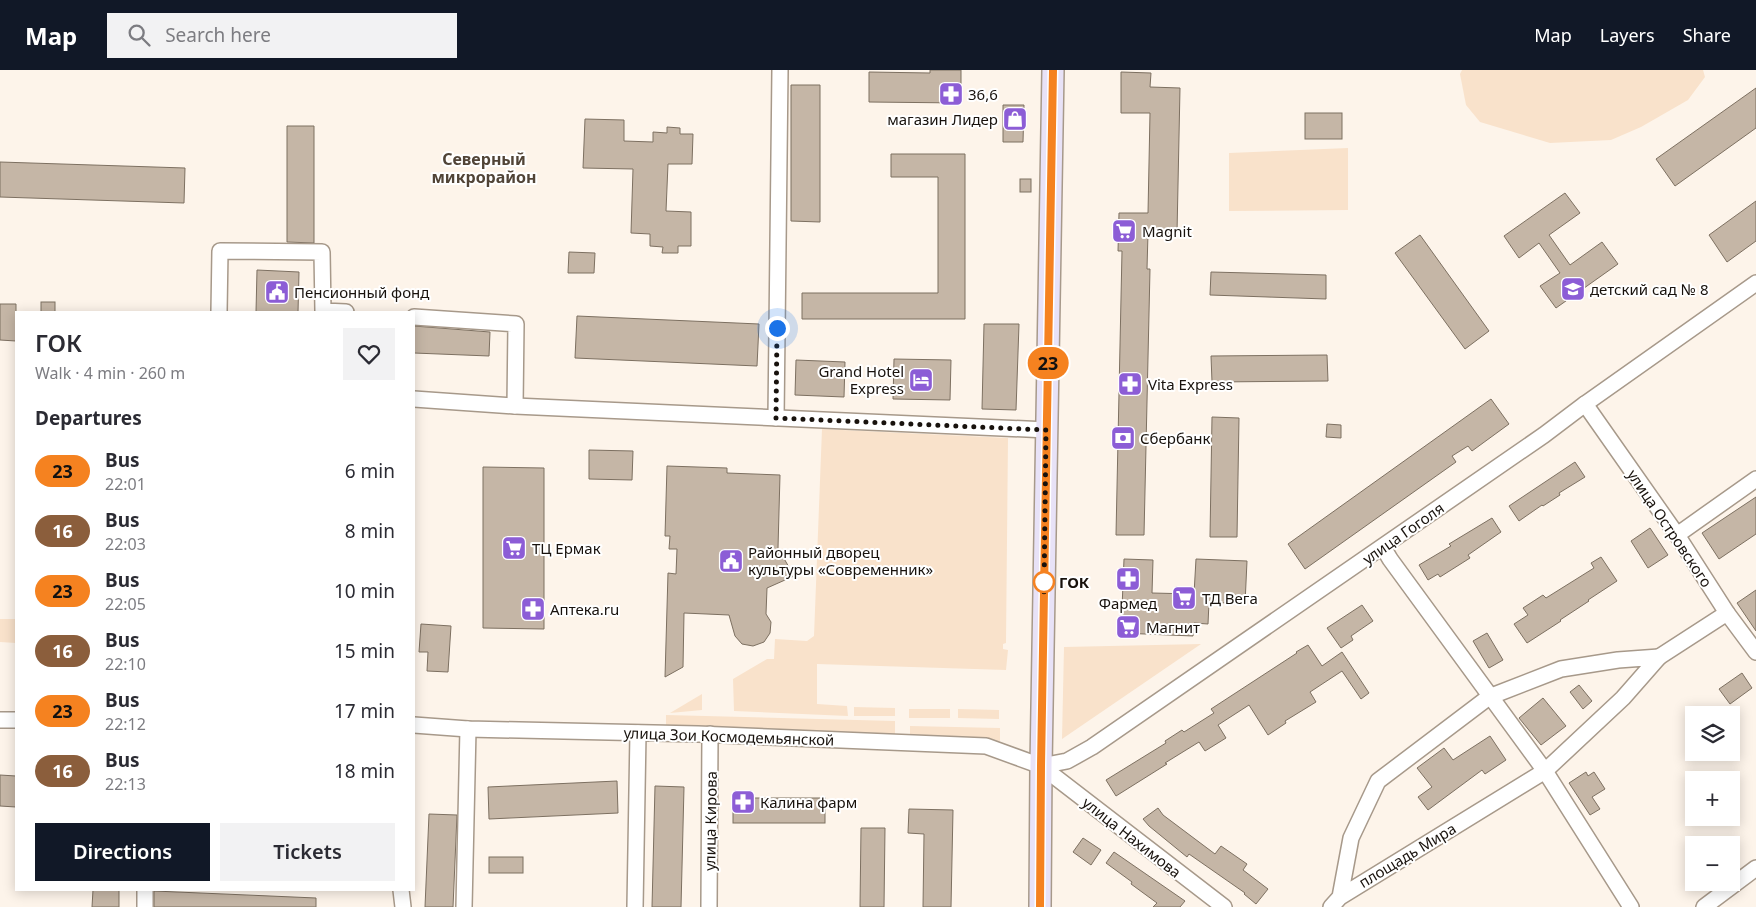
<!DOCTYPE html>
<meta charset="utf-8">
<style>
body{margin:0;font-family:"Noto Sans",sans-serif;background:#f2f2f3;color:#2b2b33;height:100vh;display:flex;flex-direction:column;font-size:19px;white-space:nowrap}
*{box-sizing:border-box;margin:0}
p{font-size:16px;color:#7c7c81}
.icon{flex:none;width:28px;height:28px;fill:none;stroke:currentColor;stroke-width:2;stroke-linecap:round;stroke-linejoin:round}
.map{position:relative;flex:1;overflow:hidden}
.panel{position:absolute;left:15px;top:241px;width:400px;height:580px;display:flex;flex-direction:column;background:#fff;border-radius:0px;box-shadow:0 2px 12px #0003}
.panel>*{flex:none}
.badge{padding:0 10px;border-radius:16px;font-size:18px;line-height:32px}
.controls{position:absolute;left:1685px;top:636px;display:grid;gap:10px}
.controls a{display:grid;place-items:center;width:55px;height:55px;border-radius:0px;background:#fff;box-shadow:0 2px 12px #0003;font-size:25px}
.you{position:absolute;width:25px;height:25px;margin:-12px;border:4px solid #fff;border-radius:50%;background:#1a73e8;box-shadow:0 0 0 8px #1a73e833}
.map>.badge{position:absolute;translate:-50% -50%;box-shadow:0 0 0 2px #fff}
h2{padding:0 20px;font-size:19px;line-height:45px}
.round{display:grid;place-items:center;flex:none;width:52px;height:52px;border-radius:0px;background:#f2f2f3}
.head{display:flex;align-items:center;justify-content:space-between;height:85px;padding:0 20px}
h1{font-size:24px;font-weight:600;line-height:38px}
.action{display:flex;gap:10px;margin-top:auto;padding:10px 20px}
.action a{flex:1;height:58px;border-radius:0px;background:#111827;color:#fff;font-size:20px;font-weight:600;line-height:58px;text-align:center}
.action a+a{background:#f2f2f3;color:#2b2b33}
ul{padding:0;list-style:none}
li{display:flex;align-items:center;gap:15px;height:60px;padding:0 20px}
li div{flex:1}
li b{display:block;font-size:19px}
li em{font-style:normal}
li .badge{min-width:55px;font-weight:700;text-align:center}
header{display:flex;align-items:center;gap:30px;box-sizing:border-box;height:70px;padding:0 25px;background:#111827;color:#fff}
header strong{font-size:24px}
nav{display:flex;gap:28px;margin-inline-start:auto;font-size:18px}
.search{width:350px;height:45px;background:#f2f2f3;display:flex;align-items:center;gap:12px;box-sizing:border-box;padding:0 18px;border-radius:0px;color:#7c7c81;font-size:19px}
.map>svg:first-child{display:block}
</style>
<header>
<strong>Map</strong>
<div class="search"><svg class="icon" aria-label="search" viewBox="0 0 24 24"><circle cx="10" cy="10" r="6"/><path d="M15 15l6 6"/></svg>Search here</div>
<nav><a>Map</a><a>Layers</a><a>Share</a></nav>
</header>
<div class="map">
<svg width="1756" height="837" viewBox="0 0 1756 837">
<rect width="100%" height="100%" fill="#fdf4ea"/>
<g fill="#f9e2cb">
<polygon points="1462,0 1703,0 1705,7 1688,30 1641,57 1611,70 1550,73 1480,52 1466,35 1460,4"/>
<polygon points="1348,78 1348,140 1229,141 1229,83"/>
<polygon points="822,359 1008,368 1006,573 1003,574 1003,579 1008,580 1006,600 817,594 817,634 847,636 848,646 734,641 733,609 767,589 774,589 775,569 807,571 814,566"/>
<polygon points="0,549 16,549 16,573 0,572"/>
<polygon points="1201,574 1062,669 1064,577"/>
<polygon points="702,624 702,640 670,643"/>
<polygon points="854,637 895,638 895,646 854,646"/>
<rect x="909" y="639" width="41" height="9"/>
<polygon points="958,639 999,640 999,649 958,648"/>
<polygon points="666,645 895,651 895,667 666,661"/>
<polygon points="910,656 1000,658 1000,671 910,669"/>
</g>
<g fill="#c5b6a6" stroke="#7d7061">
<polygon points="930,0 961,0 961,33 869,32 869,2 930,3"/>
<polygon points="1121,2 1151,3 1150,17 1180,18 1177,163 1148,163 1147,199 1150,199 1144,465 1116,465 1122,181 1118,181 1119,143 1148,143 1150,43 1121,43"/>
<polygon points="791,15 820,15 820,152 791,151"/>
<polygon points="1756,18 1756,58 1675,116 1656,89"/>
<polygon points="1003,35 1024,35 1023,72 1003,72"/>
<rect x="1305" y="43" width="37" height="26"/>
<polygon points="585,49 624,50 624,71 653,72 653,62 667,63 667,57 680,58 680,64 693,64 692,94 668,94 666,141 691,142 691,176 678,176 678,183 662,183 663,177 650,176 650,164 631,163 633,99 583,98"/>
<polygon points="287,56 314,56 314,173 287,172"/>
<polygon points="891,84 965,84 965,249 802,249 802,223 938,223 938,107 891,107"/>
<polygon points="0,92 185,98 184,133 0,127"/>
<rect x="1020" y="109" width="11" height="13"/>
<polygon points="1565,123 1580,143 1549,165 1570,195 1602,172 1618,194 1556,238 1540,216 1560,203 1539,173 1519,188 1504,166"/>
<polygon points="1756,131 1756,171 1727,192 1709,165"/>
<polygon points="1420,165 1489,261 1465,279 1395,183"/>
<polygon points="569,182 595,183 594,203 568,203"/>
<polygon points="257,200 299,202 298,242 256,242"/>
<polygon points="1211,202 1326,205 1326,229 1210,225"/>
<rect x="41" y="232" width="14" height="10"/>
<polygon points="0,234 16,234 16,271 0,270"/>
<polygon points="577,246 759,254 757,296 575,288"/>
<polygon points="984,254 1019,254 1016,340 982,339"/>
<polygon points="414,256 490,262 489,286 414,283"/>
<polygon points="1327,285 1328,311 1212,312 1211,286"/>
<polygon points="894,289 951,290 950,330 893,329"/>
<polygon points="796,290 845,292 844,327 795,325"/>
<polygon points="1491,329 1509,354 1472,381 1468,376 1452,386 1456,392 1305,499 1288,474"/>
<polygon points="1212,347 1239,348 1237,467 1210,467"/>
<polygon points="1327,354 1341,355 1341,368 1326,367"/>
<polygon points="589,380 633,381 632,410 589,409"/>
<polygon points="1575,392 1585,407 1559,423 1560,425 1543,436 1542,435 1519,451 1509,436"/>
<polygon points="667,396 727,398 727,403 780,405 778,478 794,506 767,518 766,544 771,552 770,563 764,572 753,576 742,574 735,566 729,545 684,543 683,597 665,607 668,503 676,504 677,479 669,479 670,466 665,466"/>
<polygon points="483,397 544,398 544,559 483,558"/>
<polygon points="1756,427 1756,464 1719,489 1702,463"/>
<polygon points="1492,448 1501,462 1468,485 1470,488 1440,507 1438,504 1428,510 1419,495 1451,476 1449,474"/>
<polygon points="1650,458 1668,485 1648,498 1631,471"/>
<polygon points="1601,487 1617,511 1588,530 1589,531 1560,550 1561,551 1527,573 1514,554 1528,545 1523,538 1543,525 1546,528 1594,498 1591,493"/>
<polygon points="1124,489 1153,490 1152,523 1194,524 1196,489 1247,491 1245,534 1209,532 1208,554 1194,553 1193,566 1121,563"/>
<polygon points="1756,520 1756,561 1737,533"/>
<polygon points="1362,535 1373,551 1351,566 1353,570 1341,578 1327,558"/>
<polygon points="421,554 451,556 448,602 427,601 428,582 419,582"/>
<polygon points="1487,563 1503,590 1489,598 1473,571"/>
<polygon points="1308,575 1322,596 1342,582 1369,623 1361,629 1342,601 1310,622 1316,632 1285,651 1286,653 1268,665 1249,635 1218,655 1226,668 1205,681 1199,672 1165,693 1167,694 1116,726 1106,710 1166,673 1165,671 1182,660 1184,662 1214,643 1211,639 1297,583 1296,582"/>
<polygon points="1742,603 1752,618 1730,634 1719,619"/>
<polygon points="1579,615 1592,631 1583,639 1570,622"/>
<polygon points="1543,628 1566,656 1541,675 1519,648"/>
<polygon points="1490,666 1506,690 1485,704 1482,700 1428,740 1418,727 1432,717 1417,698 1444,678 1453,690"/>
<polygon points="1586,702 1588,706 1594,702 1605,719 1592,727 1600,739 1590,745 1569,713"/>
<polygon points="0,705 16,706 16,737 0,736"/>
<polygon points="617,711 618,743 489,749 488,717"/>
<polygon points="655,716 684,717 681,837 652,837"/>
<rect x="733" y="728" width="92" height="25"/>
<polygon points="1158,738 1163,745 1215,784 1221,776 1247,794 1243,800 1268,819 1256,834 1244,824 1245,823 1189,784 1187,787 1149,756 1143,749"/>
<polygon points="909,739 953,740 951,837 923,837 924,764 908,763"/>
<polygon points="429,744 457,745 453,837 425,837"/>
<polygon points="861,758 885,758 884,837 860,837"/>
<polygon points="1083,768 1101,780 1091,795 1073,782"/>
<polygon points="1114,782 1185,831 1180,837 1153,837 1157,833 1131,814 1132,812 1106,793"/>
<rect x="489" y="787" width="34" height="16"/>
<polygon points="93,820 119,820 119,837 92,837"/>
<polygon points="154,821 316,828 316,837 154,837"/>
</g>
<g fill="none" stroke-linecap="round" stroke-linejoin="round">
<defs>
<g id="street">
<polyline points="219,242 220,181 322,182 323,241 346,242"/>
<polyline points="414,247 516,254 515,336"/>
<polyline points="414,329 515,336 1047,360"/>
<polyline points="1585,334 1677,465 1727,543 1756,582"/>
<polyline points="776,348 780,0"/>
<polyline points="1677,465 1756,409"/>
<polyline points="1383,477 1390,489 1545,701 1631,837"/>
<polyline points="1659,587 1727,543"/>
<polyline points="0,650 16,650"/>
<polyline points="414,655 468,659 698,664 986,676 1041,696 1224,837"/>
<polyline points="1041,696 1067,691 1092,677 1544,365 1585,334 1756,213"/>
<polyline points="401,820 403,837"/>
<polyline points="145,837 145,820"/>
<polyline points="464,837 468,659"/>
<polyline points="635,837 638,663"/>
<polyline points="709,837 710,664"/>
<polyline points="1331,837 1340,827 1545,701 1623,628 1659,587 1618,590 1561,599 1489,627 1378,711 1351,768 1340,827"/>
<polyline points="1704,837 1756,798"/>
</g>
<polyline id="secondary" points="1040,837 1041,696 1053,0"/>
</defs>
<use href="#street" stroke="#a7998a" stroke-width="18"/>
<use href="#secondary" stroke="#a7998a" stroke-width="24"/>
<use href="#street" stroke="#fff" stroke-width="15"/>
<use href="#secondary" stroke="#e8e2f7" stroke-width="21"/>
</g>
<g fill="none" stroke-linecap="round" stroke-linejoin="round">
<defs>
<polyline id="line" points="1040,837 1041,696 1053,0"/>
</defs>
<use href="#line" stroke="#fff" stroke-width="11"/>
<use href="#line" stroke="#f58220" stroke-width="8"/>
<polyline stroke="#18120d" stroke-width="5" stroke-dasharray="0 9" points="777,258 776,348 1046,360 1044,522 1044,512"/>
</g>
<defs>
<symbol id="pharmacy-square" viewBox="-11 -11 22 22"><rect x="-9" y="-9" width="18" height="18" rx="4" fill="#8c5dd6" stroke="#fff"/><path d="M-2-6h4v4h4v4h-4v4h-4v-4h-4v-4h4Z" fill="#fff"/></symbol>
<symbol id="shop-square" viewBox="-11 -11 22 22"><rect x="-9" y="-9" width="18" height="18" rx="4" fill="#8c5dd6" stroke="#fff"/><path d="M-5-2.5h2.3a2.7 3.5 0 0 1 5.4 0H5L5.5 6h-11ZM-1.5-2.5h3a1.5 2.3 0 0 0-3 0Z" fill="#fff"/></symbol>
<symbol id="supermarket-square" viewBox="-11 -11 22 22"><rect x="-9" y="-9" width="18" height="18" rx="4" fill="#8c5dd6" stroke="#fff"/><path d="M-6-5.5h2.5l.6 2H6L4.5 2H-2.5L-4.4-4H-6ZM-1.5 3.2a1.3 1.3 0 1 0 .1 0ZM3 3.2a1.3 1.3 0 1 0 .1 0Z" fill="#fff"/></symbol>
<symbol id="school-square" viewBox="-11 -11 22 22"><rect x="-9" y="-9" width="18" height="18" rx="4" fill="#8c5dd6" stroke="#fff"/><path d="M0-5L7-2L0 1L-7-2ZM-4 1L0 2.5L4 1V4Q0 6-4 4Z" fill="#fff"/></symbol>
<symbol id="civic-square" viewBox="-11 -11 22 22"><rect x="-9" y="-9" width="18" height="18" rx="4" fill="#8c5dd6" stroke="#fff"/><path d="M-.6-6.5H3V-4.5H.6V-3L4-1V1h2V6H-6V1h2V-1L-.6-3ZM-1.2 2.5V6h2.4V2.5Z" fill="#fff"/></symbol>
<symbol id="hotel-square" viewBox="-11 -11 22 22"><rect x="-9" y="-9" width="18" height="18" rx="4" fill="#8c5dd6" stroke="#fff"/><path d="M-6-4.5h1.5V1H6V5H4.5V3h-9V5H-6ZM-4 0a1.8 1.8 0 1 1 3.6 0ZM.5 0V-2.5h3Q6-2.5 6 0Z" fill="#fff"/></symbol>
<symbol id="bank-square" viewBox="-11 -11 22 22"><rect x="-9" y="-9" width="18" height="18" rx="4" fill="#8c5dd6" stroke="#fff"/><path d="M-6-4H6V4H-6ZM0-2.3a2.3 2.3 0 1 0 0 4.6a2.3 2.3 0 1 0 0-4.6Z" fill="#fff"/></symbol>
</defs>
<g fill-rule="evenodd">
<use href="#pharmacy-square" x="937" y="10" width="28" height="28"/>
<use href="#shop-square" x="1001" y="35" width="28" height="28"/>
<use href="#supermarket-square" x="1110" y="147" width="28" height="28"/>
<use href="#school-square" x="1559" y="205" width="28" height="28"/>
<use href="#civic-square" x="263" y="208" width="28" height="28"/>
<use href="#hotel-square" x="907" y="296" width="28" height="28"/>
<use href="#pharmacy-square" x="1116" y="300" width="28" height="28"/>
<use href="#bank-square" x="1109" y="354" width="28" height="28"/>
<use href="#supermarket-square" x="500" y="464" width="28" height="28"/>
<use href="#civic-square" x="717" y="477" width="28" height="28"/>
<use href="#pharmacy-square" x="1114" y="495" width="28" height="28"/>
<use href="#supermarket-square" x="1170" y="514" width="28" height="28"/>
<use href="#pharmacy-square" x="519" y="525" width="28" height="28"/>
<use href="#supermarket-square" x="1114" y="543" width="28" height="28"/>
<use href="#pharmacy-square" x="729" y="718" width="28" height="28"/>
</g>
<circle fill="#fff" stroke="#f58220" stroke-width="2.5" cx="1044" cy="512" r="10"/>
<g text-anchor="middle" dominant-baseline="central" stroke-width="4" stroke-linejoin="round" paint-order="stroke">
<g font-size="15" fill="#18120d" stroke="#fff" text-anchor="start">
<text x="968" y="24">36,6</text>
<text x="998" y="49" text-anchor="end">магазин Лидер</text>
<text x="1142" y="161">Magnit</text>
<text x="1590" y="219">детский сад № 8</text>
<text x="294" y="222">Пенсионный фонд</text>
<text x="904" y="301" text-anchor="end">Grand Hotel<tspan x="904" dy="17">Express</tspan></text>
<text x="1148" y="314">Vita Express</text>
<text x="1140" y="368">Сбербанк</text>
<text x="532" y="478">ТЦ Ермак</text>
<text x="748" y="482">Районный дворец<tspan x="748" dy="17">культуры «Современник»</tspan></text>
<text x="1202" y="528">ТД Вега</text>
<text x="1128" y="533" text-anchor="middle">Фармед</text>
<text x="550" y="539">Аптека.ru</text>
<text x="1146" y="557">Магнит</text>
<text x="760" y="732">Калина фарм</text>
</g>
<g font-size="15" fill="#18120d" stroke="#fff">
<text transform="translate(1670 458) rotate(56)">улица Островского</text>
<text transform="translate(1403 463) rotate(-35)">улица Гоголя</text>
<text transform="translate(729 666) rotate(2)">улица Зои Космодемьянской</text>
<text transform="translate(710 751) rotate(-89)">улица Кирова</text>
<text transform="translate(1132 767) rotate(38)">улица Нахимова</text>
<text transform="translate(1407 785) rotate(-31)">площадь Мира</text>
</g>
<g font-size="15" font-weight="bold" fill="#18120d" stroke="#fff" text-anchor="start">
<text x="1059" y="512">ГОК</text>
</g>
<g font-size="16" font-weight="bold" fill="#514437" stroke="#fff">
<text x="484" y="89">Северный<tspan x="484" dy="18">микрорайон</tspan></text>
</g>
</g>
</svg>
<div class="controls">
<a><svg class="icon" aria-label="layers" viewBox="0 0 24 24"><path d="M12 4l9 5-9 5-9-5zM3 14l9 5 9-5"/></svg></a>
<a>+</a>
<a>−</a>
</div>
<div class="you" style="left:777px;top:258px"></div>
<b class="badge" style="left:1048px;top:293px;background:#f58220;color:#111">23</b>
<section class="panel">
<div class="head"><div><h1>ГОК</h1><p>Walk · 4 min · 260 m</p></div><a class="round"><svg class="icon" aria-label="heart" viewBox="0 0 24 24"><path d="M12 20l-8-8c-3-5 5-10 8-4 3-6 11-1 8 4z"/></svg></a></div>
<h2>Departures</h2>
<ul>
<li><span class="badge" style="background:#f58220;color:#111">23</span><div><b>Bus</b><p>22:01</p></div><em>6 min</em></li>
<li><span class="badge" style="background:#8b5e3c;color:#fff">16</span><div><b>Bus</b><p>22:03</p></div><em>8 min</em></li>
<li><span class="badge" style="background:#f58220;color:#111">23</span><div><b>Bus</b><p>22:05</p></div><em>10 min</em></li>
<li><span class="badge" style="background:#8b5e3c;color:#fff">16</span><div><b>Bus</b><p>22:10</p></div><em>15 min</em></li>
<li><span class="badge" style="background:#f58220;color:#111">23</span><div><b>Bus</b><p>22:12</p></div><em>17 min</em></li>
<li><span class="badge" style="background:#8b5e3c;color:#fff">16</span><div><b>Bus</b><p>22:13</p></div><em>18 min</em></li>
</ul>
<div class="action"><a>Directions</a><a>Tickets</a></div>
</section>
</div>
